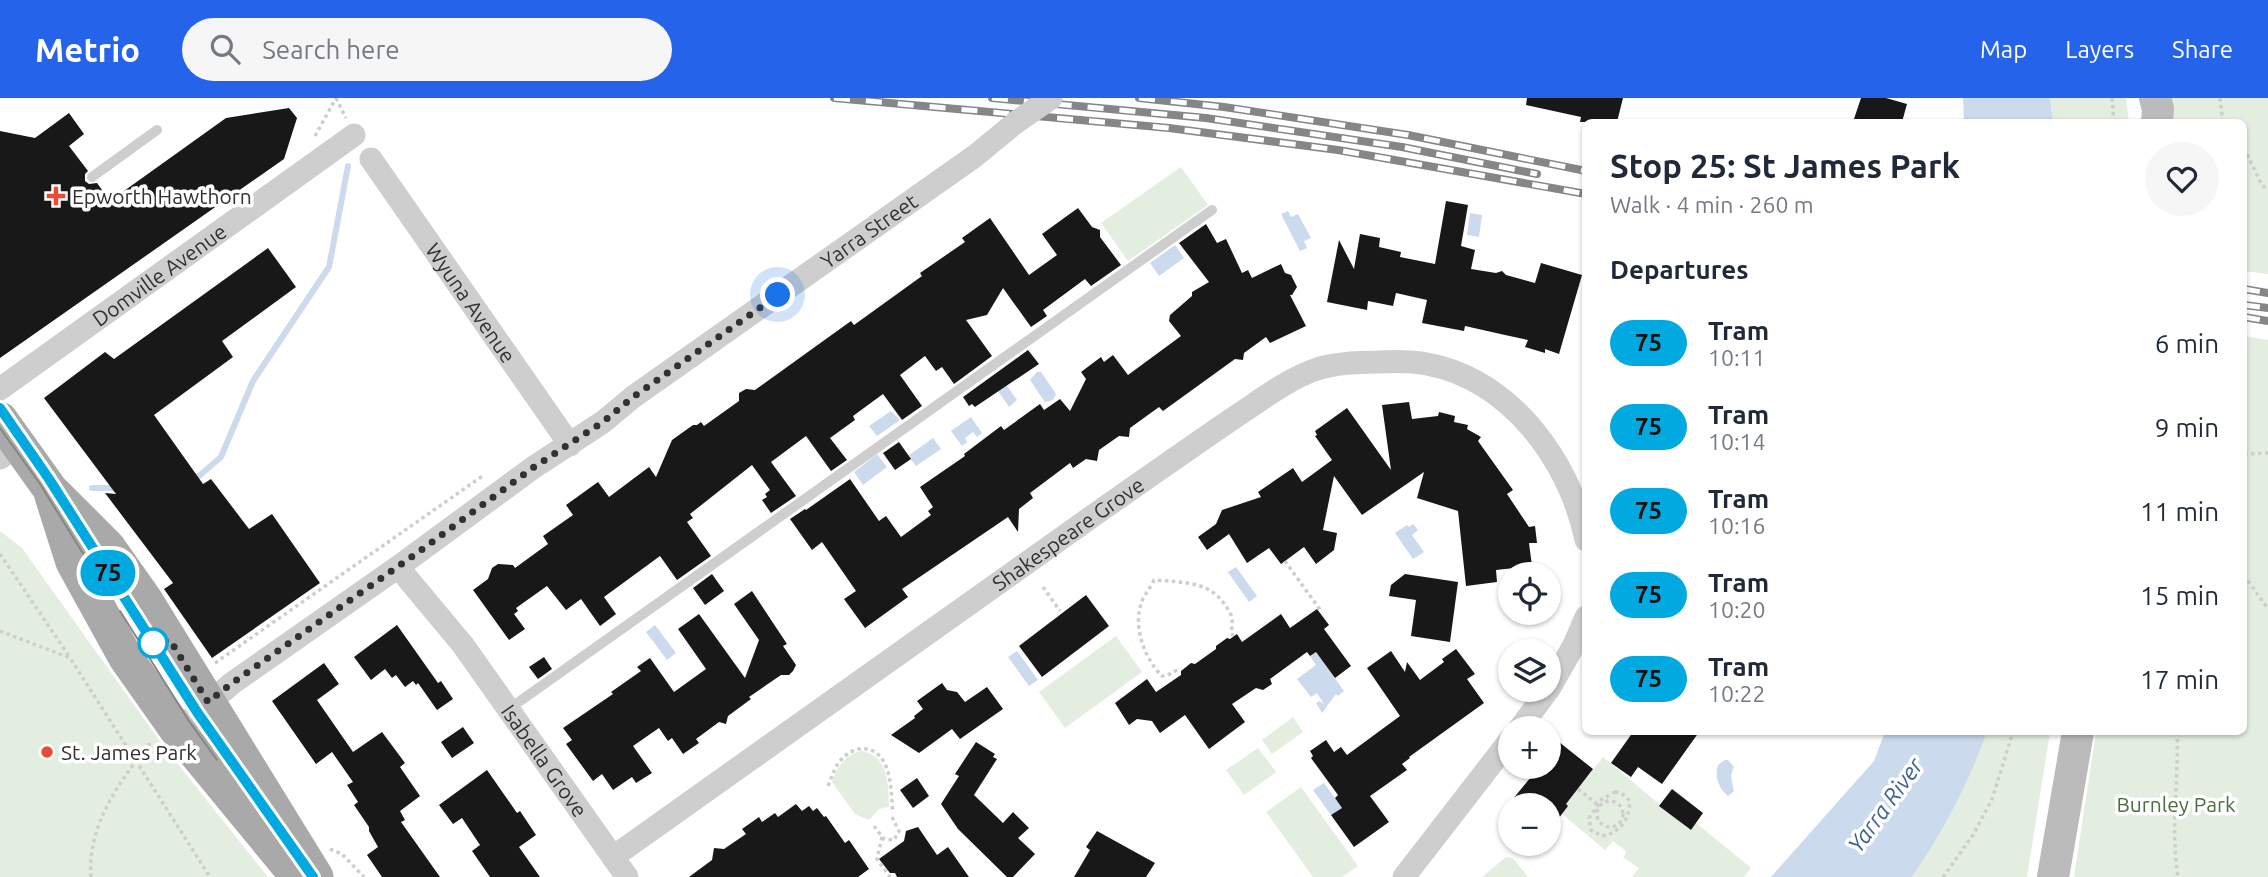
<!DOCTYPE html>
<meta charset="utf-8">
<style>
body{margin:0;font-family:Ubuntu,sans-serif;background:#f6f6f7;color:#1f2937;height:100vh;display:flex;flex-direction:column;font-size:26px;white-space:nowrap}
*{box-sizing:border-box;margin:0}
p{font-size:23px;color:#747a83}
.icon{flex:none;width:38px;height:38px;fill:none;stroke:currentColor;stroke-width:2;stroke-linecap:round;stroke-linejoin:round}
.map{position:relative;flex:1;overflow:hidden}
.details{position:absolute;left:1582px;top:21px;width:665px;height:616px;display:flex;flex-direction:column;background:#fff;border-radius:10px;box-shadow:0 2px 5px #0004}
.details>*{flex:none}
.badge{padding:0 14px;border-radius:23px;font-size:24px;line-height:46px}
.fabs{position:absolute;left:1498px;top:464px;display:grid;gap:14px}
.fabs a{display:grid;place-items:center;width:63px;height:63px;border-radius:50%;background:#fff;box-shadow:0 2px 5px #0004;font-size:35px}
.you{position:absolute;width:35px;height:35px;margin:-18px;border:5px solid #fff;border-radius:50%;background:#1a73e8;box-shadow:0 0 0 10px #1a73e833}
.map>.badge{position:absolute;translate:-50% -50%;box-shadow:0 0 0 4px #fff}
h2{padding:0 28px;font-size:26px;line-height:63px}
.round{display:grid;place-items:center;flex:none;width:74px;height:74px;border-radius:37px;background:#f6f6f7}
.overview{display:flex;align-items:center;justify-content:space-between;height:119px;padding:0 28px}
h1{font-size:33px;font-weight:700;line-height:52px}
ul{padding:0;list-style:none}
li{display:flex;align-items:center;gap:21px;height:84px;padding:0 28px}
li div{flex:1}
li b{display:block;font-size:26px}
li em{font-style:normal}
li .badge{min-width:77px;font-weight:700;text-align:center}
header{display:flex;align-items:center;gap:42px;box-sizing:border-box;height:98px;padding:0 35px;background:#2563eb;color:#fff}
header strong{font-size:33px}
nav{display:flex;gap:38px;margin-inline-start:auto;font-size:24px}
.search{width:490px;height:63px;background:#f6f6f7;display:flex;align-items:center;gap:18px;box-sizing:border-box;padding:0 24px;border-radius:38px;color:#747a83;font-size:26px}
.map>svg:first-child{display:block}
</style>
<header>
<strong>Metrio</strong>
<div class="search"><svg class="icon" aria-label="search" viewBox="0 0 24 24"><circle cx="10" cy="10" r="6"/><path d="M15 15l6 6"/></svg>Search here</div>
<nav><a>Map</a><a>Layers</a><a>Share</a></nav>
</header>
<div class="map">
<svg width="2268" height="779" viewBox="0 0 2268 779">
<rect width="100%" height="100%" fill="#fff"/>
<g fill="#e4eee0">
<polygon points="2050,0 2126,0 2129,24 2053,24"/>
<polygon points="2170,0 2268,0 2268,176 2244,173 2244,24 2173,24"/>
<polygon points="1181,69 1208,107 1128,163 1101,125"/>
<polygon points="2244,238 2268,242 2268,779 2074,779 2096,634 2244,634"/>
<polygon points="0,433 22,450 162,646 268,779 0,779"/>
<polygon points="1116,538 1142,574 1065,630 1039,594"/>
<polygon points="1293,619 1303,634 1272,656 1262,642"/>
<path d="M1987 634H2050L2027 779H1912C1943 734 1969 685 1987 634Z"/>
<polygon points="1258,650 1276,674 1244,697 1226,672"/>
<path d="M862 653C889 658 888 686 889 709L879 711 869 722 855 716 832 684C837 669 845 656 862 653Z"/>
<polygon points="1603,659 1690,732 1696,725 1751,770 1744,779 1632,779 1639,770 1624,760 1626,753 1613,743 1605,752 1562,716 1568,708 1566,706"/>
<polygon points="1301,689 1358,768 1342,779 1313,779 1266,714"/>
<polygon points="1506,759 1513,760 1528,779 1482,779"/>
</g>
<g fill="#ccdaed">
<polygon points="1963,0 2050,0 2053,24 1964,24"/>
<polygon points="1288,113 1291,119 1298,116 1311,140 1304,143 1307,150 1300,153 1281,116"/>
<polygon points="1470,115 1482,117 1479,139 1467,137"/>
<polygon points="1175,147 1184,160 1159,178 1150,165"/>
<polygon points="1037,274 1041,274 1056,296 1053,302 1045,304 1030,282"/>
<polygon points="1000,278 1017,302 1009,309 992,284"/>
<polygon points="891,313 900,322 877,338 869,328"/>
<polygon points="971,319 982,335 977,339 973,334 965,340 967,344 962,348 951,333"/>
<polygon points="933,340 941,351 916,368 908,358"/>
<polygon points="877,356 887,369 863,387 854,374"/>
<polygon points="1413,426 1418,432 1412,437 1424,454 1413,461 1395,435 1407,427 1409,429"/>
<polygon points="1236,469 1257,498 1249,504 1228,474"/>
<polygon points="655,527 676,555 667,562 646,534"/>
<polygon points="1017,553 1038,582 1029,588 1008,559"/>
<polygon points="1316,554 1344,593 1338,598 1336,596 1322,615 1316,605 1319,603 1324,606 1317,595 1311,599 1297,581 1316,567 1310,558"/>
<path d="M1885 634H1987C1969 685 1943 734 1912 779H1771L1874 663Z"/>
<path d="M1725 662H1728L1734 669C1729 680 1732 681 1734 693L1728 698C1719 691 1714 678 1718 667Z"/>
<polygon points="1324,685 1342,710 1331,717 1313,692"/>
</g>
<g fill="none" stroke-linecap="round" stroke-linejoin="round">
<g stroke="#ccdaed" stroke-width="6">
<polyline points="192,384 221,359 253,283 329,169 348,68"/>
<polyline points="92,390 118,390"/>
</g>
</g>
<g fill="#181818">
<polygon points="1527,0 1623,0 1617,24 1580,24 1581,19 1526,7"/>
<polygon points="1861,0 1886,0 1907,6 1902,24 1853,24"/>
<polygon points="289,10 297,20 284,61 0,260 0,33 35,40 69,15 84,36 69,48 88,73 85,76 85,83 89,86 97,85 110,103 226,20"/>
<polygon points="1446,103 1468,107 1461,148 1475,152 1471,171 1496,175 1502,173 1506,177 1535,185 1541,165 1582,177 1559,256 1545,251 1545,255 1525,249 1528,242 1505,237 1465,228 1464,233 1422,225 1427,202 1396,195 1393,208 1368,203 1367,212 1327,204 1339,142 1354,171 1360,136 1380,140 1379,149 1401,154 1400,159 1435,166"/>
<polygon points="1078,110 1092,129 1100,132 1100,139 1121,167 1091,188 1085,181 1043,212 1047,218 1031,229 1003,190 987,217 966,222 992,258 954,286 942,269 936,273 925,258 900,277 922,308 902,322 883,296 853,318 855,322 830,340 847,362 831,373 806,338 771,364 796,398 771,415 762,402 767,399 765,396 770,392 752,367 690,416 693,420 687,424 711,458 677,482 660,458 604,499 616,516 600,528 581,501 566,512 547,488 516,510 518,513 514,516 525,531 509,542 473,492 488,481 492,470 498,466 513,467 515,470 548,446 543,438 573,417 566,407 598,384 609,399 649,369 656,379 672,342 693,327 697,327 701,324 704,328 739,303 739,295 746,291 755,292 851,223 854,227 922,178 920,175 965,144 962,140 990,120 1029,177 1057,157 1042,136"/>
<polygon points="1206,126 1217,145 1226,141 1242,175 1248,172 1252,180 1281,166 1285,175 1291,177 1297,189 1292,197 1290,197 1306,228 1270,245 1266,239 1244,255 1243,262 1235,261 1163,313 1159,309 1130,330 1129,339 1119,338 1099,352 1097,363 1086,361 1073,370 1070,365 1030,395 1033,400 1019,411 1018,434 1008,419 902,491 908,499 865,530 844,501 856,493 822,444 812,452 790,421 805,411 806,412 850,381 879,423 886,418 901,439 931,417 928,413 933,409 920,389 965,358 964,356 1001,328 1004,332 1040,306 1044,312 1060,301 1070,313 1086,281 1081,274 1101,259 1104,264 1113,257 1128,277 1181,238 1169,223 1170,217 1192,198 1192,194 1209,184 1179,145"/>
<polygon points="268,150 296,189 222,243 233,259 154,317 203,386 211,381 249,431 272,416 320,485 212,560 164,491 173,485 105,395 116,396 44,300 105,254 114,261"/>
<polygon points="1028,252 1039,266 975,309 972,306 969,308 963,299"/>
<polygon points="1409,304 1412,321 1438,318 1439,314 1455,318 1454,324 1468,327 1467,331 1481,339 1478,343 1513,392 1507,396 1529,429 1535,428 1537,445 1529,445 1532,468 1496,472 1497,484 1466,488 1458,413 1417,400 1424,374 1362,417 1334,378 1323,432 1337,435 1334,452 1316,466 1304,449 1281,466 1269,450 1247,465 1229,436 1207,452 1198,439 1216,426 1222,412 1261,399 1258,394 1293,370 1302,384 1332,362 1315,338 1317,337 1315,333 1347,310 1391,372 1382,307"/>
<polygon points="899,344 911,361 895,372 883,355"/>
<polygon points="712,476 724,493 705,507 693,490"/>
<polygon points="1405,476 1458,484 1450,544 1411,538 1416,502 1389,498 1391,487"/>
<polygon points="752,493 787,546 783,548 796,567 793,573 789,577 781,577 749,599 751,601 728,618 726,626 719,624 696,641 699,645 683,656 672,640 668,643 659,630 633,648 652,675 636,685 632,679 613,692 602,676 593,683 566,646 572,642 563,630 613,596 611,594 641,573 637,569 650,560 674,594 706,571 678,531 699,516 745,580 759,542 734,506"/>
<polygon points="1086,497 1109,528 1042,579 1019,548"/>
<polygon points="1317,511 1329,527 1324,531 1351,568 1335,580 1316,554 1310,558 1307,554 1270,581 1272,586 1263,592 1256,590 1232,606 1245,624 1209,651 1185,617 1160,635 1152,623 1137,621 1129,627 1115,605 1147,581 1156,594 1181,577 1181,573 1191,565 1195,566 1216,551 1216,548 1227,540 1230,541 1237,536 1242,544 1281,516 1290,530"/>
<polygon points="397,527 438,585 441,583 453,601 437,612 418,585 416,587 413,583 405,589 396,577 392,580 385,571 371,582 354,559"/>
<polygon points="1456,551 1475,576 1467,581 1484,605 1409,659 1410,660 1402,666 1407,672 1370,698 1389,724 1354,749 1331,717 1342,710 1335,700 1338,697 1311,660 1313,658 1310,653 1326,642 1334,654 1341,649 1347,657 1400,618 1367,570 1391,553 1405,574 1407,564 1420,582 1444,564 1442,561"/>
<polygon points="544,559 552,571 538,581 529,569"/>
<polygon points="324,565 339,586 317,602 353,654 382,634 405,665 400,669 420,698 400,713 405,722 401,724 440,779 382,779 367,757 378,749 369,733 369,729 354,707 358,704 347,687 353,684 332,654 316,666 272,603"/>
<polygon points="942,585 947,592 957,594 965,604 987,589 1003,611 960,641 952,631 919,655 891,637 915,620 914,618 923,611 917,603"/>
<polygon points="463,629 474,645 452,660 441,644"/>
<polygon points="1633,634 1699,634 1662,686 1638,669 1631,679 1611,665"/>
<polygon points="976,644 995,656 993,659 997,661 974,697 1003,725 1013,714 1029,730 1018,740 1035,756 1013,779 1007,779 958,731 941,706 959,678 955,676"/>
<polygon points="1559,644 1593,671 1566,706 1568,708 1549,733 1549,707 1508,707 1540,668 1549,668 1549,657"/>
<polygon points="487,672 517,715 520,713 536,737 519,749 540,779 490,779 472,753 480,747 462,720 453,726 439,707"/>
<polygon points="917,680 929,698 913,710 900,692"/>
<polygon points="1672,691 1703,715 1691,732 1659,708"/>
<polygon points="796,706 802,713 809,708 813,713 817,710 824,719 826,718 845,745 849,742 869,771 858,779 689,779 712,762 714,750 724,751 746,736 742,731 759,719 762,724 775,715 778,719"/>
<polygon points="918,729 937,757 948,749 969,779 897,779 895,775 890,775 879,761 904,743 906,733"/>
<polygon points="1097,733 1155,765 1146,779 1074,779 1090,752 1086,749"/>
</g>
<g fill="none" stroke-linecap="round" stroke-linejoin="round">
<g stroke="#cecece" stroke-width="3.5" stroke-dasharray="3.5 3.5" stroke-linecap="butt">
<polyline points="336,0 346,20"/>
<polyline points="2112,0 2114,24"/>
<polyline points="2220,0 2223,24"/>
<polyline points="315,38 336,0"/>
<polyline points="2244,50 2262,87 2268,92"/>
<polyline points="2244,356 2268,355"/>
<polyline points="0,456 69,558"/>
<polyline points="1285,463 1321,513"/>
<polyline points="2244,477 2268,511"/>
<polyline points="1043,489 1060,513"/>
<polyline points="0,533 70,560 136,663 145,649 153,644"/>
<polyline points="215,565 484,377"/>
<path d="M1177 572 1166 578H1162C1145 561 1133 530 1141 506 1143 498 1150 491 1154 482 1187 485 1214 482 1231 517 1234 525 1230 531 1233 538"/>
<path d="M2177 634C2179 683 2170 730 2178 779"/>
<path d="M828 688C832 679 834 670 840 663 853 647 875 645 885 666 892 681 891 698 893 715"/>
<polyline points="1578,691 1598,707"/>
<path d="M1615 694 1621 695 1629 702C1632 719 1619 736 1602 738L1591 732 1589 720 1602 701Z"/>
<circle cx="1610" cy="716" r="13"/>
<polyline points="874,728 884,741 894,742 899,733 892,719"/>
<polyline points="882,739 877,761 890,779"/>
<polyline points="330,751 342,756 364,779"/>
<path d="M91 779C88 734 110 698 136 663L210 779"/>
<polyline points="1943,779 1973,737 1992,701 2013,634"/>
</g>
<g stroke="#cecece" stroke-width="10">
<polyline points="92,79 157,32"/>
<polyline points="509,611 1212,112"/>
</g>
<g stroke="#cecece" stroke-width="23">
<path id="s1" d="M371 61 570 347"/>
<path id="s2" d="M0 291 354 37"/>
<polyline points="0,360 19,347"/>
<path id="s3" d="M398 469 463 547 627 779"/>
<polyline points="1549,591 1574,547 1586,519"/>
<polyline points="1520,630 1548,592"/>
<path id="s4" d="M176 631 189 623 231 586 398 469 534 369 603 324 633 299 975 58 1015 25"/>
<path id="s5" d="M613 759C774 643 936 529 1097 415 1144 382 1191 349 1238 317 1264 300 1288 281 1317 271 1336 265 1358 264 1378 264 1394 263 1412 263 1427 266 1511 282 1570 363 1586 442"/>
<polyline points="1404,779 1510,642"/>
</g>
<g stroke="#bbb" stroke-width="32">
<polyline points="2155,0 2158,11 2157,24"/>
<polyline points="2053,779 2078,634"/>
</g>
<g stroke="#a9a9a9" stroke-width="35">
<polyline points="0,321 50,391 108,449 144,500 316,779"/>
<polyline points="52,398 73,464 126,560 176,631 287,766"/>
</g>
<g stroke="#868686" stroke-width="2">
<polyline points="0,310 49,381 197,614 313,779"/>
<polyline points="0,330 40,386 84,457"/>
<polyline points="120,513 189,623 217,662"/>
</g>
<defs>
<g id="rail">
<polyline points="834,0 1169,30 1338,52 1586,96"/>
<polyline points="992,0 1206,20 1402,49 1537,76"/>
<polyline points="1139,0 1224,9 1408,37 1586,73"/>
<polyline points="2244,191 2268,195"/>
<polyline points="2244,207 2268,210"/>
<polyline points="2244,219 2268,223"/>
</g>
</defs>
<use href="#rail" stroke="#868686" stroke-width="8"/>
<use href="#rail" stroke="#fff" stroke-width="5" stroke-dasharray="16" stroke-linecap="butt"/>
<polyline stroke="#cecece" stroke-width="23" points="1015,25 1051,0"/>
</g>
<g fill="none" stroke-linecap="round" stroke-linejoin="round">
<defs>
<polyline id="line" points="0,310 49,381 197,614 313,779"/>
</defs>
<use href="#line" stroke="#fff" stroke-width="16"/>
<use href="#line" stroke="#00a9e0" stroke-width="10"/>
<polyline stroke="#313131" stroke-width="7" stroke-dasharray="0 12.6" points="153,545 170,542 208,604 231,586 413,458 534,369 603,324 633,299 778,197"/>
</g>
<g fill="#e74d35" stroke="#fff" stroke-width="2.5">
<path d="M52.5 87.5h7v7h7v7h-7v7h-7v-7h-7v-7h7z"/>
<circle cx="47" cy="654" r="7"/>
</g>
<circle fill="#fff" stroke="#00a9e0" stroke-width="3.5" cx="153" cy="545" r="14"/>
<g text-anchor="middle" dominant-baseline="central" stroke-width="7" stroke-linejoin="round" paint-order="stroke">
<g font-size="21" fill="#313131" stroke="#fff" text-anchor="start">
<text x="72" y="98">Epworth Hawthorn</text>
<text x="61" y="654">St. James Park</text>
</g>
<g font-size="21" fill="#313131" stroke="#fff">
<text stroke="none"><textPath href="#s4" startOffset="854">Yarra Street</textPath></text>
<text stroke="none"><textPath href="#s2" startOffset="196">Domville Avenue</textPath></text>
<text stroke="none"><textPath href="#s1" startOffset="175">Wyuna Avenue</textPath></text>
<text stroke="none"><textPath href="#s5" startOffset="558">Shakespeare Grove</textPath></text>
<text stroke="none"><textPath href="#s3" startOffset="243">Isabella Grove</textPath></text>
</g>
<g font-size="21" fill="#4a6e3e" stroke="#fff">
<text x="2176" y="706">Burnley Park</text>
</g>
<g font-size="23" font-style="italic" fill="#3d6195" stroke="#fff">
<text transform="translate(1885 707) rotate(-54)">Yarra River</text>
</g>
</g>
</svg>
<div class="fabs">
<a><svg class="icon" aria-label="locate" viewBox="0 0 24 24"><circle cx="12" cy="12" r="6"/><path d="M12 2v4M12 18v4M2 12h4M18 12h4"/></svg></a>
<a><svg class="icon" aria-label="layers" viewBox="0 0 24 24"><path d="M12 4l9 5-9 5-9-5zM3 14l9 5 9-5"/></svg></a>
<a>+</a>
<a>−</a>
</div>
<div class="you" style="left:778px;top:197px"></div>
<b class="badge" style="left:108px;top:475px;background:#00a9e0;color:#111">75</b>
<section class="details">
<div class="overview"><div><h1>Stop 25: St James Park</h1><p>Walk · 4 min · 260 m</p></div><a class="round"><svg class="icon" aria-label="heart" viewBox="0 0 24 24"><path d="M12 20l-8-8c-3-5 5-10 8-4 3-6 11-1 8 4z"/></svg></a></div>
<h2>Departures</h2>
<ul>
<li><span class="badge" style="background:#00a9e0;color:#111">75</span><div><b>Tram</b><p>10:11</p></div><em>6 min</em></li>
<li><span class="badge" style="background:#00a9e0;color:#111">75</span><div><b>Tram</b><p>10:14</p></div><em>9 min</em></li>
<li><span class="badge" style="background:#00a9e0;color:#111">75</span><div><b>Tram</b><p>10:16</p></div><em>11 min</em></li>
<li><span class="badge" style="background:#00a9e0;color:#111">75</span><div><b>Tram</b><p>10:20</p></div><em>15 min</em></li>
<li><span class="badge" style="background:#00a9e0;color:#111">75</span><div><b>Tram</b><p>10:22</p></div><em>17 min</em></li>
</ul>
</section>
</div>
